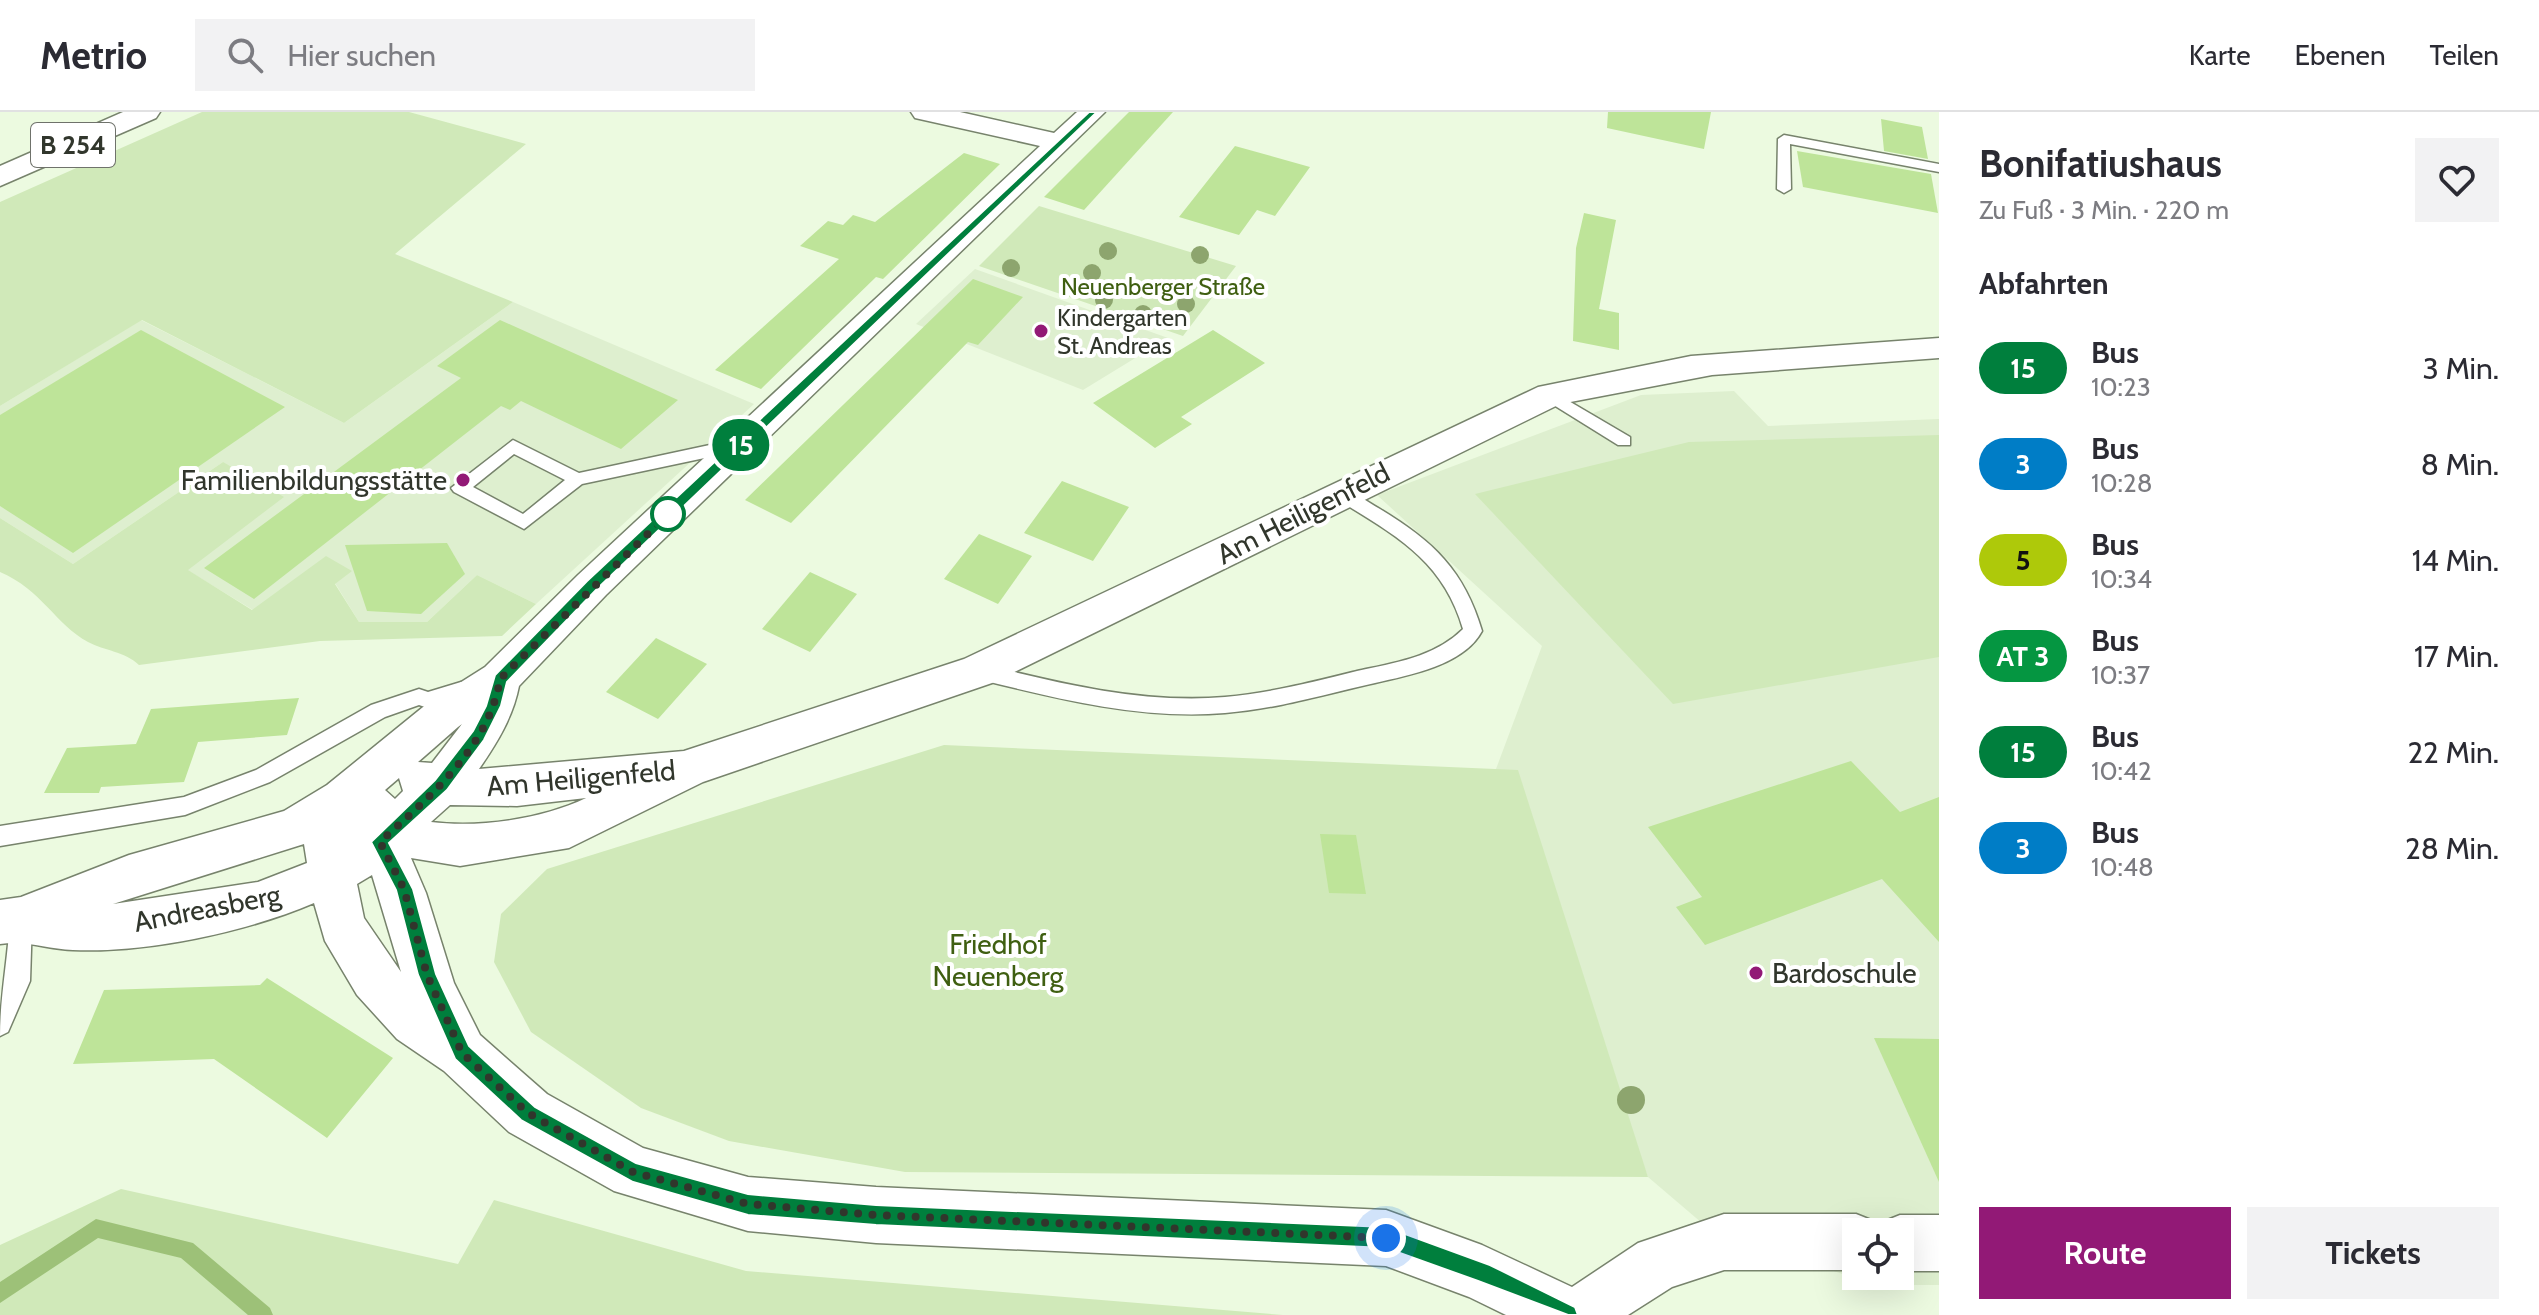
<!DOCTYPE html>
<html lang="de">
<meta charset="utf-8">
<style>
body{margin:0;font-family:Cabin,sans-serif;background:#f2f2f3;color:#2b2b33;height:100vh;display:flex;flex-direction:column;font-size:30px;white-space:nowrap}
*{box-sizing:border-box;margin:0}
p{font-size:26px;color:#7c7c81}
.icon{flex:none;width:44px;height:44px;fill:none;stroke:currentColor;stroke-width:2;stroke-linecap:round;stroke-linejoin:round}
.map{position:relative;flex:1;overflow:hidden}
.side{display:flex;flex-direction:column;background:#fff;width:600px}
.side>*{flex:none}
.badge{padding:0 16px;border-radius:26px;font-size:28px;line-height:52px}
.fabs{position:absolute;left:1842px;top:1106px;display:grid;gap:16px}
.fabs a{display:grid;place-items:center;width:72px;height:72px;border-radius:0px;background:#fff;box-shadow:0 8px 32px #0002;font-size:40px}
.you{position:absolute;width:40px;height:40px;margin:-20px;border:6px solid #fff;border-radius:50%;background:#1a73e8;box-shadow:0 0 0 12px #1a73e833}
.map>.badge{position:absolute;translate:-50% -50%;box-shadow:0 0 0 4px #fff}
h2{padding:0 40px;font-size:30px;line-height:72px}
.round{display:grid;place-items:center;flex:none;width:84px;height:84px;border-radius:0px;background:#f2f2f3}
.head{display:flex;align-items:center;justify-content:space-between;height:136px;padding:0 40px}
h1{font-size:38px;font-weight:700;line-height:60px}
.action{display:flex;gap:16px;margin-top:auto;padding:16px 40px}
.action a{flex:1;height:92px;border-radius:0px;background:#921976;color:#fff;font-size:32px;font-weight:700;line-height:92px;text-align:center}
.action a+a{background:#f2f2f3;color:#2b2b33}
ul{padding:0;list-style:none}
li{display:flex;align-items:center;gap:24px;height:96px;padding:0 40px}
li div{flex:1}
li b{display:block;font-size:30px}
li em{font-style:normal}
li .badge{min-width:88px;font-weight:700;text-align:center}
header{display:flex;align-items:center;gap:48px;box-sizing:border-box;height:112px;padding:0 40px;background:#fff;border-bottom:2px solid #e1e1e2}
header strong{font-size:38px}
nav{display:flex;gap:44px;margin-inline-start:auto;font-size:28px}
.search{width:560px;height:72px;background:#f2f2f3;display:flex;align-items:center;gap:20px;box-sizing:border-box;padding:0 28px;border-radius:0px;color:#7c7c81;font-size:30px}
main{display:flex;flex:1;min-height:0}
.map>svg:first-child{display:block}
</style>
<header>
<strong>Metrio</strong>
<div class="search"><svg class="icon" aria-label="search" viewBox="0 0 24 24"><circle cx="10" cy="10" r="6"/><path d="M15 15l6 6"/></svg>Hier suchen</div>
<nav><a>Karte</a><a>Ebenen</a><a>Teilen</a></nav>
</header>
<main>
<div class="map">
<svg width="1939" height="1203" viewBox="0 0 1939 1203">
<rect width="100%" height="100%" fill="#ecfae0"/>
<g fill="#deefcf" fill-rule="evenodd">
<polygon points="975,157 1168,226 1083,278 916,212"/>
<polygon points="513,190 754,292 536,492 477,463 427,510 359,510 335,471 351,458 253,498 187,458 223,350 73,452 0,406 0,294 141,208 344,311"/>
<path d="M1734 279 1768 314 1939 307V1173H1875L1709 1117 1648 1065 1496 657 1542 534 1377 383 1641 283ZM1856 1120H1900V1164H1856Z"/>
</g>
<g fill="#d0e9b9">
<polygon points="202,0 409,0 526,32 395,142 513,190 344,311 142,208 0,294 0,90"/>
<polygon points="1039,94 1236,154 1183,224 979,154"/>
<polygon points="1939,323 1939,545 1673,592 1475,382 1689,330"/>
<path d="M223 350 284 385 188 458 252 498 326 444 352 459 335 472 359 510H427L477 463 536 492 502 524 320 529 139 553C124 539 105 539 88 530 55 512 42 478 0 460V406L73 452Z"/>
<polygon points="944,633 1518,658 1648,1065 905,1060 729,1029 641,996 531,920 494,850 501,802 547,757"/>
<polygon points="121,1077 458,1152 494,1088 746,1159 1283,1203 0,1203 0,1133"/>
</g>
<g fill="none" stroke-linecap="round" stroke-linejoin="round">
<polygon fill="#9dc178" fill-rule="evenodd" points="96,1107 193,1131 270,1196 273,1203 248,1203 181,1146 98,1126 0,1191 0,1170"/>
</g>
<g fill="#bee499">
<polygon points="1129,0 1173,0 1084,98 1044,85"/>
<polygon points="1608,0 1711,0 1704,37 1607,16"/>
<polygon points="1881,7 1922,15 1928,47 1884,39"/>
<polygon points="1235,34 1310,55 1275,104 1257,98 1239,123 1179,105"/>
<polygon points="1797,39 1931,62 1938,101 1803,75"/>
<polygon points="964,41 1000,52 883,167 876,165 761,277 715,258 839,147 800,134 828,109 843,113 853,103 875,110"/>
<polygon points="1584,101 1616,108 1599,197 1619,201 1619,238 1573,229 1576,136"/>
<polygon points="973,167 1023,185 978,233 968,230 791,411 745,388"/>
<polygon points="500,208 678,288 621,337 521,289 510,298 501,294 254,487 204,456 461,266 437,254"/>
<polygon points="141,218 285,295 73,441 0,394 0,303"/>
<polygon points="1213,218 1265,251 1181,305 1192,312 1155,336 1093,291"/>
<polygon points="1062,369 1129,395 1093,449 1024,421"/>
<polygon points="979,422 1032,444 998,492 944,467"/>
<polygon points="447,431 465,462 421,502 367,499 345,433"/>
<polygon points="810,460 857,482 810,540 762,517"/>
<polygon points="656,526 707,552 658,607 606,580"/>
<polygon points="299,586 287,623 198,630 184,670 101,675 99,681 44,681 67,636 136,632 151,597"/>
<polygon points="1851,649 1900,700 1939,685 1939,830 1882,767 1705,833 1676,795 1702,785 1648,715"/>
<polygon points="1320,722 1356,723 1366,782 1329,781"/>
<polygon points="267,866 393,946 327,1026 214,947 73,952 104,878 260,873"/>
<polygon points="1874,926 1939,927 1939,1070"/>
</g>
<g fill="none" stroke-linecap="round" stroke-linejoin="round">
<defs>
<g id="lane">
<polygon points="1784,23 1939,52 1939,60 1790,32 1791,77 1784,81 1777,77 1778,27"/>
<polygon points="1550,278 1630,325 1630,333 1618,333 1544,287 1544,279"/>
<path d="M513 328 579 361 733 328 741 334 733 340 582 372 524 417 454 380 451 376ZM514 342 565 368 523 402 473 375Z"/>
<path d="M1341 376C1355 380 1367 390 1380 397 1433 429 1464 458 1482 519 1464 553 1410 563 1375 571 1326 582 1276 597 1225 601 1142 608 1058 587 978 567L971 565 968 559 971 553 978 551C1058 571 1142 592 1225 585 1270 581 1313 570 1357 559 1394 551 1435 545 1463 517 1443 447 1393 422 1335 386L1332 382Z"/>
<polygon points="461,570 468,572 471,578 468,584 428,596 419,593 385,605 270,670 185,703 0,734 0,714 184,685 256,658 371,593 419,577 428,580"/>
<path d="M21 796 29 800 32 807 30 869 8 920 0 924C0 884 8 847 10 807L13 800Z"/>
</g>
<path id="street" d="M911 0H960L1054 21 1077 0H1105L606 483 519 574C513 605 497 631 479 657L684 639 964 547 1538 275 1691 244 1939 226V246L1712 263 1560 292 992 571 703 670 569 736 460 754 411 746 426 781 454 871 480 923 547 982 643 1036 748 1065 876 1075 1386 1098 1482 1133 1572 1175 1638 1131 1724 1102H1856L1876 1110 1878 1116 1880 1111 1900 1103H1939V1159H1900V1120H1856V1158H1724L1672 1175 1628 1203H1506L1469 1185 1386 1154 876 1131 748 1119 614 1079 509 1020 444 959 397 927 357 883 325 829 314 791C246 820 148 841 73 838 47 837 26 828 0 832V788L21 785 129 743 284 699 327 673 428 591 485 555 578 463 1040 34 915 6ZM462 612 432 651 418 650 458 615ZM399 666 403 679 395 687 385 678ZM586 686C542 707 480 716 431 710L450 693 517 694ZM304 732 307 751 258 770 113 792ZM372 763 401 860 364 806 357 772Z"/>
<polygon id="primary" points="123,0 160,0 156,6 0,74 0,54"/>
</defs>
<use href="#lane" stroke="#77836c" stroke-width="3"/>
<use href="#street" stroke="#77836c" stroke-width="3"/>
<use href="#primary" stroke="#77836c" stroke-width="3"/>
<use href="#lane" fill="#fff" fill-rule="evenodd"/>
<use href="#street" fill="#fff" fill-rule="evenodd"/>
<use href="#primary" fill="#fff" fill-rule="evenodd"/>
</g>
<g fill="#8da56e">
<circle cx="1108" cy="139" r="9"/>
<circle cx="1200" cy="143" r="9"/>
<circle cx="1011" cy="156" r="9"/>
<circle cx="1092" cy="161" r="9"/>
<circle cx="1104" cy="188" r="9"/>
<circle cx="1186" cy="192" r="9"/>
<circle cx="1143" cy="202" r="9"/>
<circle cx="1631" cy="988" r="14"/>
</g>
<polygon fill="#007f3d" stroke="#fff" stroke-width="2" points="1089,0 1097,0 597,477 507,570 501,594 484,628 447,678 389,731 413,777 436,862 469,934 535,995 636,1051 748,1082 876,1093 1386,1115 1490,1153 1575,1195 1578,1203 1568,1203 1478,1169 1386,1136 876,1113 748,1103 633,1070 521,1008 455,947 418,863 396,778 371,730 435,668 473,619 486,594 495,563 587,469"/>
<g fill="none" stroke-linecap="round" stroke-linejoin="round">
<path stroke="#31362c" stroke-width="8" stroke-dasharray="0 14.4" d="M668 402 500 567C489 636 428 686 380 730L404 777 427 863 462 941 528 1001 633 1060 748 1092 876 1103 1386 1126"/>
</g>
<g fill="#921976" stroke="#fff" stroke-width="3">
<circle cx="1041" cy="219" r="8"/>
<circle cx="463" cy="368" r="8"/>
<circle cx="1756" cy="861" r="8"/>
</g>
<circle fill="#fff" stroke="#007f3d" stroke-width="4" cx="668" cy="402" r="16"/>
<g text-anchor="middle" dominant-baseline="central" stroke-width="8" stroke-linejoin="round" paint-order="stroke">
<g font-size="24" fill="#3f5f11" stroke="#fff">
<text x="1163" y="174">Neuenberger Straße</text>
</g>
<g font-size="24" fill="#31362c" stroke="#fff" text-anchor="start">
<text x="1057" y="205">Kindergarten<tspan x="1057" dy="28">St. Andreas</tspan></text>
</g>
<rect fill="#fff" stroke="#6f726b" stroke-width="2" x="31" y="11" width="84" height="44" rx="6"/>
<g font-size="26" font-weight="bold" fill="#31362c">
<text x="73" y="33">B 254</text>
</g>
<g font-size="28" fill="#31362c" stroke="#fff" text-anchor="end">
<text x="447" y="368">Familienbildungsstätte</text>
<text x="1772" y="861" text-anchor="start">Bardoschule</text>
</g>
<g font-size="28" fill="#31362c" stroke="#fff">
<text transform="translate(1303 401) rotate(-27)">Am Heiligenfeld</text>
<text transform="translate(581 666) rotate(-5)">Am Heiligenfeld</text>
<text transform="translate(207 796) rotate(-11)">Andreasberg</text>
</g>
<g font-size="28" fill="#3f5f11" stroke="#fff">
<text x="998" y="832">Friedhof<tspan x="998" dy="32">Neuenberg</tspan></text>
</g>
</g>
</svg>
<div class="fabs">
<a><svg class="icon" aria-label="locate" viewBox="0 0 24 24"><circle cx="12" cy="12" r="6"/><path d="M12 2v4M12 18v4M2 12h4M18 12h4"/></svg></a>
</div>
<div class="you" style="left:1386px;top:1126px"></div>
<b class="badge" style="left:741px;top:333px;background:#007f3d;color:#fff">15</b>
</div>
<section class="side">
<div class="head"><div><h1>Bonifatiushaus</h1><p>Zu Fuß · 3 Min. · 220 m</p></div><a class="round"><svg class="icon" aria-label="heart" viewBox="0 0 24 24"><path d="M12 20l-8-8c-3-5 5-10 8-4 3-6 11-1 8 4z"/></svg></a></div>
<h2>Abfahrten</h2>
<ul>
<li><span class="badge" style="background:#007f3d;color:#fff">15</span><div><b>Bus</b><p>10:23</p></div><em>3 Min.</em></li>
<li><span class="badge" style="background:#007dc6;color:#fff">3</span><div><b>Bus</b><p>10:28</p></div><em>8 Min.</em></li>
<li><span class="badge" style="background:#aec90a;color:#111">5</span><div><b>Bus</b><p>10:34</p></div><em>14 Min.</em></li>
<li><span class="badge" style="background:#059641;color:#fff">AT 3</span><div><b>Bus</b><p>10:37</p></div><em>17 Min.</em></li>
<li><span class="badge" style="background:#007f3d;color:#fff">15</span><div><b>Bus</b><p>10:42</p></div><em>22 Min.</em></li>
<li><span class="badge" style="background:#007dc6;color:#fff">3</span><div><b>Bus</b><p>10:48</p></div><em>28 Min.</em></li>
</ul>
<div class="action"><a>Route</a><a>Tickets</a></div>
</section>
</main>
